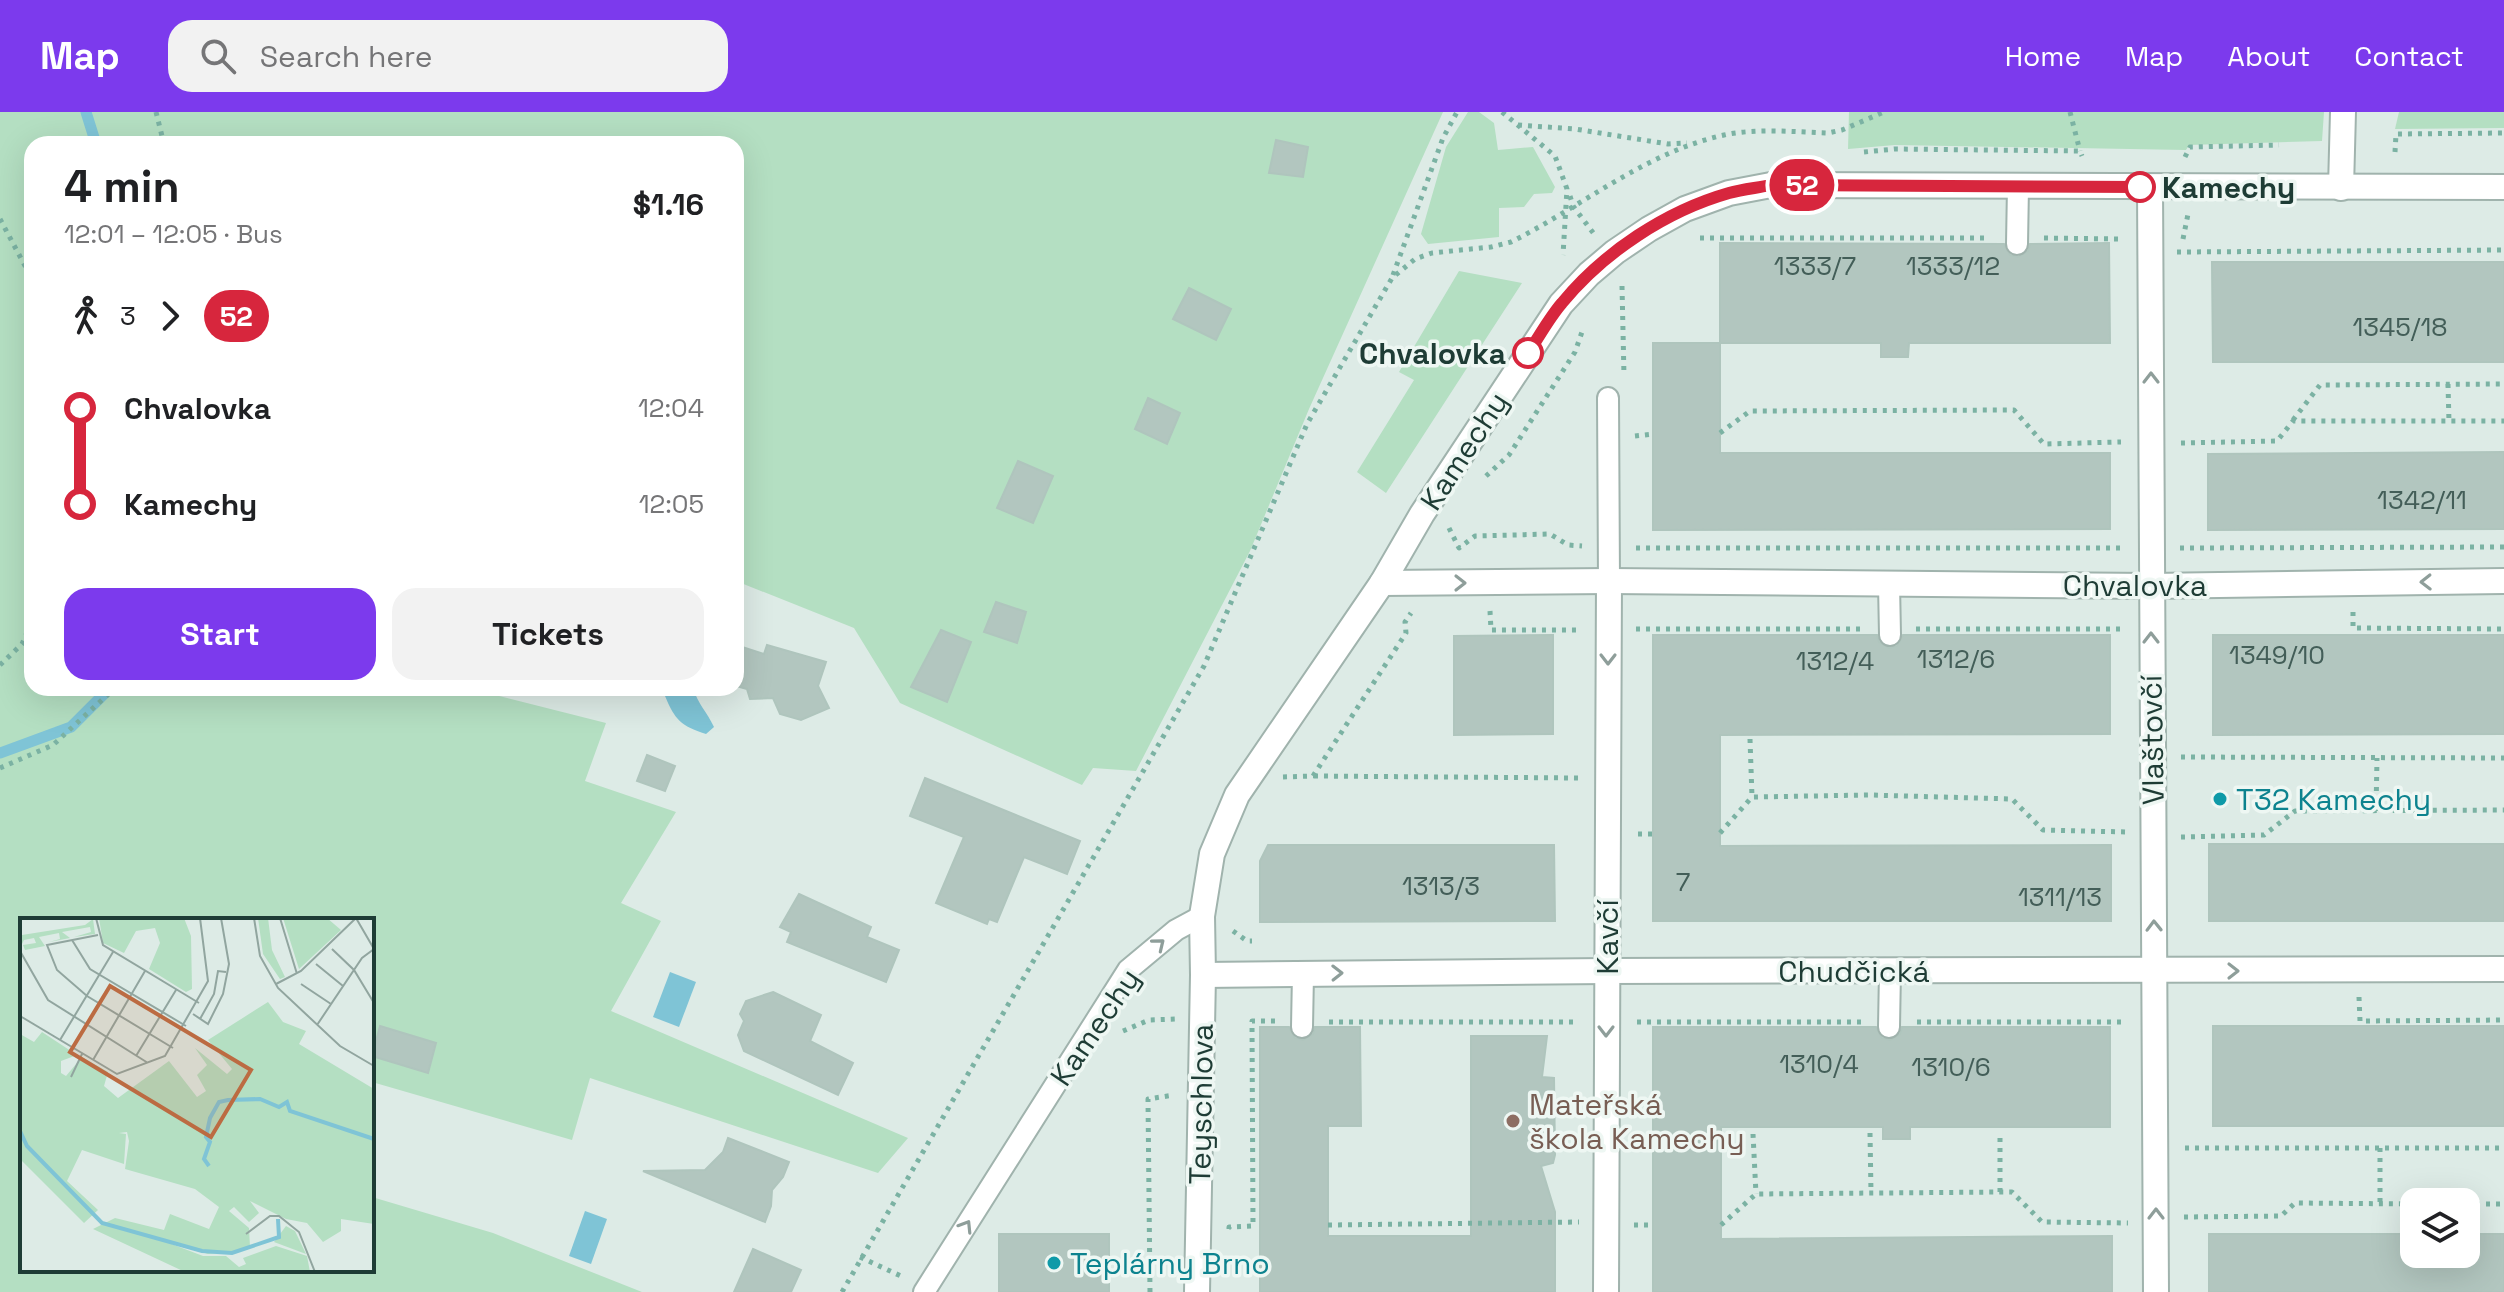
<!DOCTYPE html>
<meta charset="utf-8">
<style>
body{margin:0;font-family:"Space Grotesk",sans-serif;background:#f2f2f2;color:#202124;height:100vh;display:flex;flex-direction:column;font-size:30px;white-space:nowrap}
*{box-sizing:border-box;margin:0}
p{font-size:26px;color:#757577}
.icon{flex:none;width:44px;height:44px;fill:none;stroke:currentColor;stroke-width:2;stroke-linecap:round;stroke-linejoin:round}
.map{position:relative;flex:1;overflow:hidden}
.details{position:absolute;left:24px;top:24px;width:720px;height:560px;display:flex;flex-direction:column;background:#fff;border-radius:24px;box-shadow:0 8px 32px #0002}
.details>*{flex:none}
.badge{padding:0 16px;border-radius:26px;font-size:28px;line-height:52px}
.controls{position:absolute;left:2400px;top:1076px;display:grid;gap:16px}
.controls a{display:grid;place-items:center;width:80px;height:80px;border-radius:16px;background:#fff;box-shadow:0 8px 32px #0002;font-size:40px}
.map>.badge{position:absolute;translate:-50% -50%;box-shadow:0 0 0 4px #fff}
.legs{display:flex;align-items:center;gap:12px;height:88px;padding:0 40px;font-size:26px}
.legs p{margin-inline-start:auto}
.headline{display:flex;align-items:center;justify-content:space-between;height:136px;padding:0 40px}
h1{font-size:44px;font-weight:700;line-height:60px}
.button{display:flex;gap:16px;margin-top:auto;padding:16px 40px}
.button a{flex:1;height:92px;border-radius:24px;background:#7c3aed;color:#fff;font-size:32px;font-weight:700;line-height:92px;text-align:center}
.button a+a{background:#f2f2f2;color:#202124}
ul{padding:0 40px;list-style:none}
li{display:flex;align-items:center;gap:28px;height:96px;font-size:30px}
li i{display:grid;place-items:center;width:12px;height:100%;margin:0 10px;background:currentColor}
li i::after{content:'';width:20px;height:20px;margin:-10px;border:6px solid;border-radius:50%;background:#fff}
li p{margin-inline-start:auto}
li:first-child i{background:linear-gradient(#0000 50%,currentColor 0)}
li:last-child i{background:linear-gradient(currentColor 50%,#0000 0)}
header{display:flex;align-items:center;gap:48px;box-sizing:border-box;height:112px;padding:0 40px;background:#7c3aed;color:#fff}
header strong{font-size:38px}
nav{display:flex;gap:44px;margin-inline-start:auto;font-size:28px}
.search{width:560px;height:72px;background:#f2f2f2;display:flex;align-items:center;gap:20px;box-sizing:border-box;padding:0 28px;border-radius:24px;color:#757577;font-size:30px}
.map>svg:first-child{display:block}
</style>
<header>
<strong>Map</strong>
<div class="search"><svg class="icon" aria-label="search" viewBox="0 0 24 24"><circle cx="10" cy="10" r="6"/><path d="M15 15l6 6"/></svg>Search here</div>
<nav><a>Home</a><a>Map</a><a>About</a><a>Contact</a></nav>
</header>
<div class="map">
<svg width="2504" height="1180" viewBox="0 0 2504 1180">
<rect width="100%" height="100%" fill="#ddebe6"/>
<g fill="#b4dfc2">
<polygon points="0,0 1443,0 1309,297 1250,439 1136,659 1093,656 1082,673 900,591 854,516 736,469 736,32 32,32 32,576 468,576 606,611 585,669 676,700 621,791 661,809 611,899 908,1026 878,1061 590,966 572,1028 372,970 372,808 22,808 22,1158 372,1158 372,1085 493,1121 642,1180 0,1180"/>
<polygon points="1468,0 1479,0 1494,11 1498,38 1533,35 1555,75 1552,81 1534,82 1524,95 1499,96 1499,125 1428,132 1421,122 1446,35"/>
<polygon points="1849,0 2324,0 2322,29 2189,33 2186,38 1895,33 1848,37"/>
<polygon points="2399,0 2504,0 2504,16 2395,17"/>
<polygon points="1459,159 1522,171 1386,381 1357,360 1414,268 1399,260"/>
</g>
<g fill="#7fc4d6">
<path d="M669 576H693C698 592 707 600 714 615L706 622C681 614 675 608 665 584Z"/>
<polygon points="670,860 696,870 679,915 653,905"/>
<polygon points="585,1099 607,1107 591,1152 569,1144"/>
</g>
<g fill="none" stroke-linecap="round" stroke-linejoin="round">
<g stroke="#7fc4d6" stroke-width="11">
<polyline points="86,0 96,32"/>
<polyline points="0,641 71,615 110,576"/>
</g>
</g>
<g fill="#b2c6bf" stroke="#afc5bd" stroke-width="2">
<polygon points="1276,28 1308,35 1303,65 1269,61"/>
<polygon points="1720,131 2004,132 2010,143 2018,145 2028,139 2030,132 2109,131 2110,231 1909,231 1908,245 1881,245 1881,231 1720,231"/>
<polygon points="2212,150 2504,150 2504,250 2213,250"/>
<polygon points="1189,176 1231,197 1216,228 1173,207"/>
<polygon points="1653,231 1720,231 1720,341 2110,341 2110,417 1653,418"/>
<polygon points="1148,286 1180,301 1167,332 1135,317"/>
<polygon points="2504,340 2504,417 2208,418 2208,342"/>
<polygon points="1018,349 1053,364 1033,411 997,396"/>
<polygon points="996,490 1026,500 1017,531 984,520"/>
<polygon points="941,518 971,530 947,590 911,575"/>
<polygon points="1553,523 1553,622 1454,623 1454,524"/>
<polygon points="1653,523 1877,523 1879,530 1889,536 1897,534 1903,523 2110,523 2110,622 1720,623 1720,734 2111,733 2111,809 1653,809"/>
<polygon points="2213,523 2504,523 2504,622 2213,623"/>
<polygon points="736,533 764,542 767,533 826,550 818,574 829,596 801,608 780,602 773,586 750,587 747,577 736,574"/>
<polygon points="647,643 675,654 665,679 637,669"/>
<polygon points="925,666 1080,729 1067,762 1024,745 997,810 989,807 987,812 936,791 964,725 910,704"/>
<rect x="2209" y="732" width="295" height="77"/>
<polygon points="1268,733 1554,733 1555,809 1260,810 1260,749"/>
<polygon points="799,782 871,815 867,825 899,838 886,870 787,830 791,820 780,815"/>
<polygon points="773,880 821,903 810,929 853,951 838,983 744,939 738,923 744,909 740,902 746,889"/>
<polygon points="380,914 436,931 428,961 372,944"/>
<rect x="2213" y="914" width="291" height="100"/>
<polygon points="1260,915 1289,915 1295,926 1303,928 1313,922 1315,915 1360,915 1361,1014 1328,1014 1328,1124 1471,1124 1471,924 1547,924 1542,965 1554,966 1555,1043 1553,1051 1541,1054 1555,1100 1555,1180 1260,1180"/>
<polygon points="1653,915 1876,915 1882,926 1890,928 1900,922 1902,915 2110,915 2110,1015 1910,1015 1910,1027 1883,1027 1883,1015 1721,1015 1721,1127 2112,1124 2112,1180 1653,1180"/>
<polygon points="728,1026 789,1050 783,1065 772,1078 771,1094 765,1110 643,1059 705,1058 723,1040"/>
<rect x="999" y="1122" width="110" height="58"/>
<polygon points="2209,1122 2414,1122 2414,1142 2466,1142 2466,1122 2504,1122 2504,1180 2209,1180"/>
<polygon points="753,1137 801,1158 791,1180 734,1180"/>
</g>
<g fill="none" stroke-linecap="round" stroke-linejoin="round">
<defs>
<g id="lane">
<polyline points="2017,132 2018,74"/>
<polyline points="1608,286 1609,469"/>
<polyline points="1889,472 1890,523"/>
<polyline points="1302,915 1303,862"/>
<polyline points="1889,915 1890,859"/>
<polyline points="924,1180 1128,858 1176,818 1202,804"/>
</g>
<g id="street">
<polyline points="2150,75 2156,1180"/>
<polyline points="2341,76 2343,0"/>
<polyline points="1382,471 1609,469 2151,474 2504,469"/>
<polyline points="1203,863 1607,859 2504,857"/>
<polyline points="1197,1180 1203,863 1202,804 1212,742 1237,683 1382,471 1422,402 1561,192 1589,162 1615,140 1649,117 1685,97 1729,81 1771,73 2504,75"/>
<polyline points="1606,1180 1609,469"/>
</g>
</defs>
<use href="#lane" stroke="#a0b3ad" stroke-width="24"/>
<use href="#street" stroke="#a0b3ad" stroke-width="28"/>
<g stroke="#7bb2a3" stroke-width="5" stroke-dasharray="4 6" stroke-linecap="butt">
<polyline points="156,0 164,32"/>
<polyline points="1502,0 1555,44 1567,77 1563,143"/>
<polyline points="2070,0 2080,39"/>
<polyline points="1518,13 1575,17 1668,32 1687,31"/>
<polyline points="1864,40 1895,37 2080,39 2082,44"/>
<polyline points="2395,40 2396,22 2504,21"/>
<polyline points="2185,45 2190,35 2279,33"/>
<polyline points="1570,84 1573,94 1594,122"/>
<polyline points="0,107 32,167"/>
<polyline points="1700,126 1990,126"/>
<polyline points="2044,126 2122,127"/>
<polyline points="2183,127 2188,102"/>
<polyline points="2177,140 2504,138"/>
<polyline points="1393,163 1443,26 1457,0"/>
<polyline points="1622,174 1624,264"/>
<polyline points="2448,272 2449,310"/>
<polyline points="2293,308 2320,273 2504,272"/>
<polyline points="1720,321 1750,299 2014,298 2044,332 2121,330"/>
<polyline points="1635,324 1653,322"/>
<polyline points="2181,331 2277,329 2293,309 2504,309"/>
<polyline points="1486,364 1509,343 1575,240 1583,217"/>
<polyline points="1449,416 1459,436 1475,424 1550,422 1568,433 1582,434"/>
<polyline points="1636,436 2122,436"/>
<polyline points="2180,436 2504,435"/>
<polyline points="1490,499 1491,518 1578,518"/>
<polyline points="2353,500 2353,516 2504,517"/>
<polyline points="1636,517 1862,517"/>
<polyline points="1916,517 2122,517"/>
<polyline points="0,553 22,532 32,509"/>
<polyline points="1750,627 1752,685 1870,683 2012,687 2043,718 2127,720"/>
<polyline points="2181,645 2504,646"/>
<polyline points="0,656 53,633 115,576"/>
<polyline points="1314,664 1580,666"/>
<polyline points="1283,665 1313,664 1406,521 1405,510 1411,501"/>
<polyline points="2376,699 2377,646"/>
<polyline points="1720,721 1752,685"/>
<polyline points="1638,722 1653,722"/>
<polyline points="2181,725 2264,723 2295,699 2504,698"/>
<polyline points="1233,819 1247,829 1252,829"/>
<polyline points="2359,885 2360,909 2504,908"/>
<polyline points="1329,910 1579,910"/>
<polyline points="1637,910 1863,910"/>
<polyline points="1917,910 2127,910"/>
<polyline points="1123,919 1149,908 1175,907"/>
<polyline points="1870,1021 1871,1081"/>
<polyline points="1753,1022 1756,1082"/>
<polyline points="2185,1036 2504,1036"/>
<polyline points="2380,1036 2380,1091"/>
<polyline points="2000,1080 2000,1020"/>
<polyline points="2466,1092 2504,1092"/>
<polyline points="2184,1105 2281,1104 2295,1091 2414,1092"/>
<polyline points="1328,1113 1579,1110"/>
<polyline points="1634,1113 1653,1113"/>
<polyline points="1721,1113 1756,1082 2000,1080 2012,1080 2042,1110 2128,1111"/>
<polyline points="1229,1117 1229,1115 1253,1114 1252,909 1275,909"/>
<polyline points="860,1145 903,1165"/>
<path d="M842 1180 1204 554 1307 312 1392 166 1415 147 1432 141 1491 135 1511 130C1581 95 1646 40 1724 23 1756 16 1795 20 1828 21L1842 18 1884 0"/>
<polyline points="1150,1180 1148,987 1174,983"/>
</g>
<use href="#lane" stroke="#fff" stroke-width="20"/>
<use href="#street" stroke="#fff" stroke-width="24"/>
</g>
<defs><path id="oneway-chevron" d="M-2-3.5L2.5 0L-2 3.5" fill="none" stroke-width="1.6" stroke-linecap="round" stroke-linejoin="round" transform="scale(2)"/></defs>
<g stroke="#8e9e9a">
<use href="#oneway-chevron" transform="translate(2151 266) rotate(-90)"/>
<use href="#oneway-chevron" transform="translate(2426 470) rotate(179)"/>
<use href="#oneway-chevron" transform="translate(1460 471)"/>
<use href="#oneway-chevron" transform="translate(2151 526) rotate(-90)"/>
<use href="#oneway-chevron" transform="translate(1608 547) rotate(90)"/>
<use href="#oneway-chevron" transform="translate(2154 814) rotate(-91)"/>
<use href="#oneway-chevron" transform="translate(1159 832) rotate(-39)"/>
<use href="#oneway-chevron" transform="translate(2233 859)"/>
<use href="#oneway-chevron" transform="translate(1337 861) rotate(-1)"/>
<use href="#oneway-chevron" transform="translate(1606 919) rotate(90)"/>
<use href="#oneway-chevron" transform="translate(2156 1102) rotate(-90)"/>
<use href="#oneway-chevron" transform="translate(966 1114) rotate(-58)"/>
</g>
<g fill="none" stroke-linecap="round" stroke-linejoin="round">
<defs>
<path id="line-1" d="M1528 241C1539 225 1549 206 1562 191 1604 140 1666 99 1729 81 1743 77 1757 76 1771 73L2140 75"/>
</defs>
<use href="#line-1" stroke="#fff" stroke-width="18"/>
<use href="#line-1" stroke="#d7263d" stroke-width="12"/>
</g>
<g fill="#fff" stroke="#d7263d" stroke-width="4">
<circle cx="2140" cy="75" r="14"/>
<circle cx="1528" cy="241" r="14"/>
</g>
<g fill="#0f9aa8" stroke="#eef7f3" stroke-width="3">
<circle cx="2220" cy="687" r="8"/>
<circle cx="1054" cy="1151" r="8"/>
</g>
<circle fill="#8d6e63" stroke="#eef7f3" stroke-width="3" cx="1513" cy="1009" r="8"/>
<g text-anchor="middle" dominant-baseline="central" stroke-width="7" stroke-linejoin="round" paint-order="stroke">
<g font-size="26" fill="#435e58">
<text x="1815" y="154">1333/7</text>
<text x="1953" y="154">1333/12</text>
<text x="2400" y="215">1345/18</text>
<text x="2422" y="388">1342/11</text>
<text x="2277" y="543">1349/10</text>
<text x="1956" y="547">1312/6</text>
<text x="1835" y="549">1312/4</text>
<text x="1683" y="770">7</text>
<text x="1441" y="774">1313/3</text>
<text x="2060" y="785">1311/13</text>
<text x="1819" y="952">1310/4</text>
<text x="1951" y="955">1310/6</text>
</g>
<g font-size="30" font-weight="bold" fill="#1e3c35" stroke="#eef7f3" text-anchor="start">
<text x="2162" y="75">Kamechy</text>
<text x="1506" y="241" text-anchor="end">Chvalovka</text>
</g>
<g font-size="30" fill="#1e3c35" stroke="#eef7f3">
<text transform="translate(1464 339) rotate(-57)">Kamechy</text>
<text x="2135" y="473">Chvalovka</text>
<text transform="translate(2152 628) rotate(-91)">Vlaštovčí</text>
<text transform="translate(1607 825) rotate(-90)">Kavčí</text>
<text x="1854" y="859">Chudčická</text>
<text transform="translate(1095 915) rotate(-56)">Kamechy</text>
<text transform="translate(1201 992) rotate(-89)">Teyschlova</text>
</g>
<g font-size="30" fill="#0d838f" stroke="#eef7f3" text-anchor="start">
<text x="2236" y="687">T32 Kamechy</text>
<text x="1070" y="1151">Teplárny Brno</text>
</g>
<g font-size="30" fill="#785e54" stroke="#eef7f3" text-anchor="start">
<text x="1529" y="992">Mateřská<tspan x="1529" dy="34">škola Kamechy</tspan></text>
</g>
</g>
<g transform="translate(20 806)">
<rect width="354" height="354" fill="#ddebe6"/>
<path d="M79 0H164L171 18 172 71 166 74 129 51 140 25 135 10 116 13 104 35 83 25ZM238 0H248L252 32 265 59 260 61 243 36ZM263 0H307L321 12 279 51ZM73 1 75 16 54 19 71 14 70 9 42 14 50 20 29 24 40 21 39 15 19 19 25 28 5 32 3 27 16 25 14 20 4 22 0 30 2 17 65 7ZM248 84 263 104 286 113 279 126 354 171V306L321 301V313L303 324 287 305 266 301 230 283 239 295 229 304 214 289 209 293 229 310 230 329 220 333 188 336 120 314 183 338H206L219 349 226 346 223 340 256 328 287 338 290 354H165L73 311 95 300 144 312 150 296 189 311 199 289 175 271 105 251 109 223 107 214 99 215 106 216 104 246 62 232 47 263 78 292 64 305 0 241V116L14 124 22 114 57 137 41 143V155L46 158 62 139 88 154 84 168 98 180 149 143 177 179 186 173 177 157 187 147 175 130 207 156 212 151 188 122ZM266 308 275 313 286 336 254 324Z" fill="#b4dfc2"/>
<path fill="none" stroke="#7fc4d6" stroke-width="4" d="M0 213 7 228 82 305 182 333 212 335 259 319 258 301M189 248 184 241 190 224 186 219 190 200 199 184 208 182 240 181 259 189 267 184 270 193 354 221"/>
<path fill="none" stroke="#91a59f" stroke-width="2" d="M76 0 83 27 179 85M234 0 240 38 258 70 320 128 354 148M260 0 277 56M336 0 354 31M78 17 27 27 37 52 67 78 153 130M52 22 70 51 166 108M312 31 334 52 354 85M0 33 28 82 128 145M296 46 323 68M256 66 281 53 336 0M281 66 311 86M173 96 188 106 203 76 209 46 201 0M0 98 97 156 145 138 188 63 180 0M180 101 194 76 198 53 206 54M297 107 342 40 354 31M40 122 93 34M116 138 156 72M73 142 125 53M51 159 62 136M226 316 250 298H259L279 314 295 354"/>
<path fill="#bc6b42" fill-opacity="0.15" stroke="#bc6b42" stroke-width="4" d="M90 68 231 152 191 219 50 134Z"/>
<rect width="354" height="354" fill="none" stroke="#1e3c35" stroke-width="4"/>
</g>
</svg>
<div class="controls">
<a><svg class="icon" aria-label="layers" viewBox="0 0 24 24"><path d="M12 4l9 5-9 5-9-5zM3 14l9 5 9-5"/></svg></a>
</div>
<b class="badge" style="left:1802px;top:73px;background:#d7263d;color:#fff">52</b>
<section class="details">
<div class="headline"><div><h1>4 min</h1><p>12:01 – 12:05 · Bus</p></div><b>$1.16</b></div>
<div class="legs"><svg class="icon" aria-label="walk" viewBox="0 0 24 24"><circle cx="13" cy="4" r="2"/><path d="M13 8l-2 6 4 7M11 14l-3 7M7 12l3-4h3l4 4"/></svg>3<svg class="icon" aria-label="forward" viewBox="0 0 24 24"><path d="M9 5l7 7-7 7"/></svg><b class="badge" style="background:#d7263d;color:#fff">52</b></div>
<ul>
<li><i style="color:#d7263d"></i><b>Chvalovka</b><p>12:04</p></li>
<li><i style="color:#d7263d"></i><b>Kamechy</b><p>12:05</p></li>
</ul>
<div class="button"><a>Start</a><a>Tickets</a></div>
</section>
</div>
